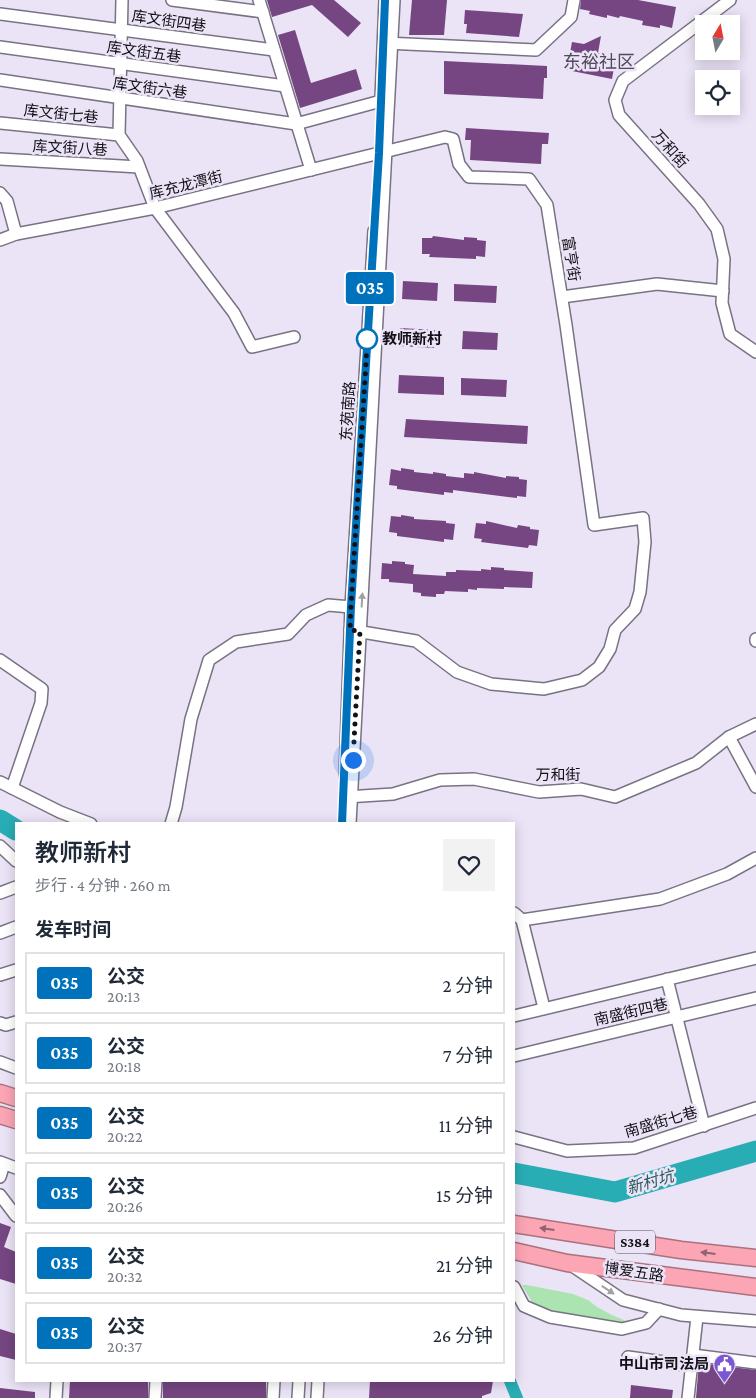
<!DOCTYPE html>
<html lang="zh">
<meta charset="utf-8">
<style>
body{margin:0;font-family:"Crimson Pro","Noto Sans SC",serif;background:#f2f2f3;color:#1f2937;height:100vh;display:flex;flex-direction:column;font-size:19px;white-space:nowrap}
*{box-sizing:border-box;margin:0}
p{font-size:16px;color:#747a83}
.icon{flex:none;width:28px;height:28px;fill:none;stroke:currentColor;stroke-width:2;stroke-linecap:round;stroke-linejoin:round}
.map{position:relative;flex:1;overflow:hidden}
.sheet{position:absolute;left:15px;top:822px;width:500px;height:560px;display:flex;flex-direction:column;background:#fff;border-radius:0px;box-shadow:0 2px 12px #0003}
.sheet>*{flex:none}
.badge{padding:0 10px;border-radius:4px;font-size:18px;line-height:32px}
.needle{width:32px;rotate:10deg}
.fabs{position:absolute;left:695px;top:15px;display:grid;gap:10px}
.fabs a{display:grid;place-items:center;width:45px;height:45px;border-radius:0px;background:#fff;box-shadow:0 2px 12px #0003;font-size:25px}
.you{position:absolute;width:25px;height:25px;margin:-12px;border:4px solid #fff;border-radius:50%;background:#1a73e8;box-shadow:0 0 0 8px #1a73e833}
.map>.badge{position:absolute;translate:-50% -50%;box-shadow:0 0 0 2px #fff}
h2{padding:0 20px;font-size:19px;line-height:45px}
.round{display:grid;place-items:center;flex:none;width:52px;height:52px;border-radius:0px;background:#f2f2f3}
.summary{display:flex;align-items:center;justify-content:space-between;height:85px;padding:0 20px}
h1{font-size:24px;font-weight:600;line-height:38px}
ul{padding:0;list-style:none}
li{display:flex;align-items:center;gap:15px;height:62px;margin:0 10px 8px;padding:0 10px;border:2px solid #e0e1e3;border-radius:0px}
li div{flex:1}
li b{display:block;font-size:19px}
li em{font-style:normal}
li .badge{min-width:55px;font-weight:700;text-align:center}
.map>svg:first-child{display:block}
</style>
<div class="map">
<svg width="756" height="1398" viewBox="0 0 756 1398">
<rect width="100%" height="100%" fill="#ebe3f6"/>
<polygon fill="#abe4b1" points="522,1285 527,1285 573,1294 588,1300 597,1307 612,1315 633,1324 622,1327 535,1307"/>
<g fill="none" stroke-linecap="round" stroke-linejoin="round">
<polyline stroke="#29adb5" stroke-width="12" points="510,1381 517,1398"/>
<g stroke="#29adb5" stroke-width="21">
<polyline points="0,820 16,830"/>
<polyline points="514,1173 615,1192 756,1151"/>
</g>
</g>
<g fill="#754681">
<polygon points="267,0 334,0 361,23 348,37 312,5 272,17"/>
<polygon points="412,0 447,0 444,35 409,35"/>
<polygon points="581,0 638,0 676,7 672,28 660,25 660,28 642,25 643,21 620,16 619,18 607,15 607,18 589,14 590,11 580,9"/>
<polygon points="465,10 523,14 519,37 466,33 467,24 464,24"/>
<polygon points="295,30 311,83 356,69 362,89 300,108 278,35"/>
<polygon points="601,36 598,53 616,57 612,79 567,70 572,42 584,44"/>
<polygon points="444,61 547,66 547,78 544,78 543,99 444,94"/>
<polygon points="466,128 549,133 548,144 542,144 541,164 470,160 471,140 465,140"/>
<polygon points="433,236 464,240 464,237 477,238 477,240 486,241 485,257 476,256 476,259 429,257 430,254 422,254 422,238 432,238"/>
<polygon points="403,281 438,283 437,301 402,299"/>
<polygon points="454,284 497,286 496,303 454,301"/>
<polygon points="400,328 435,330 434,348 399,346"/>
<polygon points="463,331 498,333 497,350 462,349"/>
<polygon points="399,375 444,377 444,395 398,393"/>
<polygon points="461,378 507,380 506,397 461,395"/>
<polygon points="406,419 528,426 527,444 404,437"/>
<polygon points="401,468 414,470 414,472 433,474 433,472 446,474 446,476 464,478 464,473 474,474 474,472 506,478 506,476 519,477 519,479 527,480 526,497 517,496 517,498 453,490 453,493 444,492 444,495 397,489 397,486 389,485 391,469 401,471"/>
<polygon points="401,515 414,517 414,519 446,521 446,523 455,524 453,540 444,539 444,542 397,536 397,533 389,532 391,516 401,517"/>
<polygon points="486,521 517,528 518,525 530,527 530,529 539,530 537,546 529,545 528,548 481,542 482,539 474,538 476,523 486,524"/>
<polygon points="392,561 405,562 405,564 414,565 413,574 446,576 446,572 456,572 456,570 481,571 481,569 491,570 491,567 504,568 504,570 533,572 532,588 504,587 504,589 477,588 477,590 468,589 468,592 445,591 444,594 436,594 436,597 421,596 421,593 413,592 413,584 389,582 389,579 381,579 382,563 392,564"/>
<polygon points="0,1223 11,1227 4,1247 16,1252 16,1284 0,1279"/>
<polygon points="0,1329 16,1334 16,1360 0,1356"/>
<polygon points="699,1363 756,1370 756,1398 696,1398"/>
<polygon points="70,1381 148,1381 148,1398 69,1398"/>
<rect x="163" y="1381" width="103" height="17"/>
<polygon points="370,1381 493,1381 491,1393 482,1396 482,1398 369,1398"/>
<polygon points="631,1385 673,1390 672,1398 630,1398"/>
<polygon points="0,1388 35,1392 35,1398 0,1398"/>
</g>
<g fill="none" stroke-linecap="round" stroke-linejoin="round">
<defs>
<g id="minor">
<polyline points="122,0 119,135 137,161 155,208 234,313 252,347 294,337"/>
<polyline points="172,0 263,12"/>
<polyline points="259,0 311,170"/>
<polyline points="730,0 623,81 615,100 619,115 699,204 717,229 724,259 722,303 730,334 756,352"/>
<polyline points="0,14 274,50"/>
<polyline points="385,43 536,50 571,17 574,0"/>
<polyline points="0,47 285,86"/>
<polyline points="0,80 296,124 381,101"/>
<polyline points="381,98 385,0"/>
<polyline points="0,123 119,135"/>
<polyline points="0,159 139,167"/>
<polyline points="0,193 7,201 16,234"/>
<polyline points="0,240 16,234 155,208 445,137 453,139 459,164 469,177 529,179 547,205 566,325 594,525 643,518 645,542 640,592 635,609 615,630 610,649 599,667 582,680 544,689 491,684 457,672 416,641 350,630"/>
<polyline points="562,297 657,284 723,291"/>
<polyline points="756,639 756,641"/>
<polyline points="0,660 42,689 41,703 12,788"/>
<polyline points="729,737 756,787"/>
<polyline points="345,775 351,607 374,231"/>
<polyline points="0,782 60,812 91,824"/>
<polyline points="346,797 393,794 440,780 474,779 539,792 581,789 615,797 696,763 729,737 756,724"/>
<polyline points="171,824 176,807 191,719 209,660 236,642 288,634 306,615 328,605 351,607"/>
<polyline points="350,824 394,0"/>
<polyline points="0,846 16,861"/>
<polyline points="0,893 16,887"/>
<polyline points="514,913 522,920 544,1008"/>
<polyline points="522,920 660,899 727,874 756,858"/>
<polyline points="0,933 16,927"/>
<polyline points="0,975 16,970"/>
<polyline points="667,979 704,1126"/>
<polyline points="514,1016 756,958"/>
<polyline points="0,1023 6,1025 16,1022"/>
<polyline points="514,1056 756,998"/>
<polyline points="0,1062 16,1068"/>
<polyline points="514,1137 567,1151 634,1148 756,1108"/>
<polyline points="0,1162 16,1168"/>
<polyline points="0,1177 4,1164"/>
<polyline points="0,1195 16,1216"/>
<polyline points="571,1265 623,1300 681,1315 756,1321"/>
<polyline points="514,1287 524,1306 550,1317 622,1329 646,1323 659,1309"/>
<polyline points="693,1355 756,1363"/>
<polyline points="628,1357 692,1366"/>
<polyline points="56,1398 57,1381"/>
<polyline points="155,1398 156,1381"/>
<polyline points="273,1398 274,1381"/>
<polyline points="298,1398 299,1381"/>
<polyline points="317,1398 318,1381"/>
<polyline points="688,1398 697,1317"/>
</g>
<g id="highway">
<polyline points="0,1093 16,1098"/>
<polyline points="0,1115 16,1120"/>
<polyline points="514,1224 681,1250 756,1258"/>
<polyline points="514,1251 567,1263 756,1287"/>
</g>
</defs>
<use href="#minor" stroke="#797283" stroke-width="14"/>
<use href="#highway" stroke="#aa717e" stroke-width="19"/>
<use href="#minor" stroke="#fff" stroke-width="11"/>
<use href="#highway" stroke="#fba5b5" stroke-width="16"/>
</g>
<defs><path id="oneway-solid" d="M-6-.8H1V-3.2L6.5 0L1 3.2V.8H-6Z" transform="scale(1.25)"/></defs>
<g fill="#a1a0a2">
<use href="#oneway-solid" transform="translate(362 600) rotate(-87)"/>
<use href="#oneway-solid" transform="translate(608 1290) rotate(33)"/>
</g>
<g fill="#93626e">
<use href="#oneway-solid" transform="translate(547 1229) rotate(-172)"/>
<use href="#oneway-solid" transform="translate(708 1253) rotate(-173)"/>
</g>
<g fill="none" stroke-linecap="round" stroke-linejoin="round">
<defs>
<polyline id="line" points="342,824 351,606 379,153 385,0"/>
</defs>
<use href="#line" stroke="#fff" stroke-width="11"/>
<use href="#line" stroke="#0072bc" stroke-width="8"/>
<polyline stroke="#131117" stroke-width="5" stroke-dasharray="0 9" points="353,760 360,631 350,630 351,606 368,330 367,339"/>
</g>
<defs>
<symbol id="civic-pin" viewBox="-11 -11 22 30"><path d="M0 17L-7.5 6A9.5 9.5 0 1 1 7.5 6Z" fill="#7b58d1" stroke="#ebe3f6"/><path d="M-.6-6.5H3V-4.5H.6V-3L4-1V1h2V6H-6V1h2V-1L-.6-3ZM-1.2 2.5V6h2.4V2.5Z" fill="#fff"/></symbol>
</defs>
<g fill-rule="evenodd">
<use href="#civic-pin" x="712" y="1352" width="25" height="34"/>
</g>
<circle fill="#fff" stroke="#0072bc" stroke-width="2.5" cx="367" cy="339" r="10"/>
<g text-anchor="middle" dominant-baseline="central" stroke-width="5" stroke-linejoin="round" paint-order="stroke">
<rect fill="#ebe3f6" stroke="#54505a" stroke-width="1" x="615" y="1230.5" width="40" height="23" rx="4"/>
<g font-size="14" font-weight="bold" fill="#131117">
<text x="635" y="1242">S384</text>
</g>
<g font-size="15" fill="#131117" stroke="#ebe3f6">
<text transform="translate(169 21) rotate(8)">库文街四巷</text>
<text transform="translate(144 52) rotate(8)">库文街五巷</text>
<text transform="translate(150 88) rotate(8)">库文街六巷</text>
<text transform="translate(61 114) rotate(6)">库文街七巷</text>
<text transform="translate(70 148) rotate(3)">库文街八巷</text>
<text transform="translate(670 149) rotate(48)">万和街</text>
<text transform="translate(186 185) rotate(-14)">库充龙潭街</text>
<text transform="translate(571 259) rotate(81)">富亨街</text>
<text transform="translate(348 411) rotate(-86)">东苑南路</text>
<text x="558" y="775">万和街</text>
<text transform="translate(631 1012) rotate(-13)">南盛街四巷</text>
<text transform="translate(661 1122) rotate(-16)">南盛街七巷</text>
<text transform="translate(634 1272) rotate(8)">博爱五路</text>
</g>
<g font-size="15" font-weight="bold" fill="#131117" stroke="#ebe3f6" text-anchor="start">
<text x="382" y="339">教师新村</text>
</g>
<g font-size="15" font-weight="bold" fill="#131117" stroke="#ebe3f6" text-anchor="end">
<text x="709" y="1364">中山市司法局</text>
</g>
<g font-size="16" font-style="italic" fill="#25595c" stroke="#ebe3f6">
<text transform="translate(650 1182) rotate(-16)">新村坑</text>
</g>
<g font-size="18" fill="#514a5a" stroke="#ebe3f6">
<text x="599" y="62">东裕社区</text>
</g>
</g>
</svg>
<div class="fabs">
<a><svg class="needle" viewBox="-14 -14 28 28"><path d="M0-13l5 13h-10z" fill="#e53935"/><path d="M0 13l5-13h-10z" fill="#747a83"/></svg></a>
<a><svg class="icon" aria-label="locate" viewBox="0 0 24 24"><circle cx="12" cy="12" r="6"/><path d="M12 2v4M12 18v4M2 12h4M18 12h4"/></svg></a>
</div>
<div class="you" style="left:353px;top:760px"></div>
<b class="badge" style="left:370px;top:288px;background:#0072bc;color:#fff">035</b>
<section class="sheet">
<div class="summary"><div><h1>教师新村</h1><p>步行 · 4 分钟 · 260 m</p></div><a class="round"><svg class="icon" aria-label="heart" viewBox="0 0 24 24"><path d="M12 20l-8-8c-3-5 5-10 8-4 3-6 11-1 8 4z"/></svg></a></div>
<h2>发车时间</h2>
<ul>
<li><span class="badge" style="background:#0072bc;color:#fff">035</span><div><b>公交</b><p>20:13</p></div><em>2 分钟</em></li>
<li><span class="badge" style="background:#0072bc;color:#fff">035</span><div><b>公交</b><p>20:18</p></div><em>7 分钟</em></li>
<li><span class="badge" style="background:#0072bc;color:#fff">035</span><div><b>公交</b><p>20:22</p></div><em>11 分钟</em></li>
<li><span class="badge" style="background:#0072bc;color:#fff">035</span><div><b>公交</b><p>20:26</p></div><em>15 分钟</em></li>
<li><span class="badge" style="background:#0072bc;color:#fff">035</span><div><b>公交</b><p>20:32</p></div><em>21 分钟</em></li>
<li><span class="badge" style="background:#0072bc;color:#fff">035</span><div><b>公交</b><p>20:37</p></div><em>26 分钟</em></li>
</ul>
</section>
</div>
